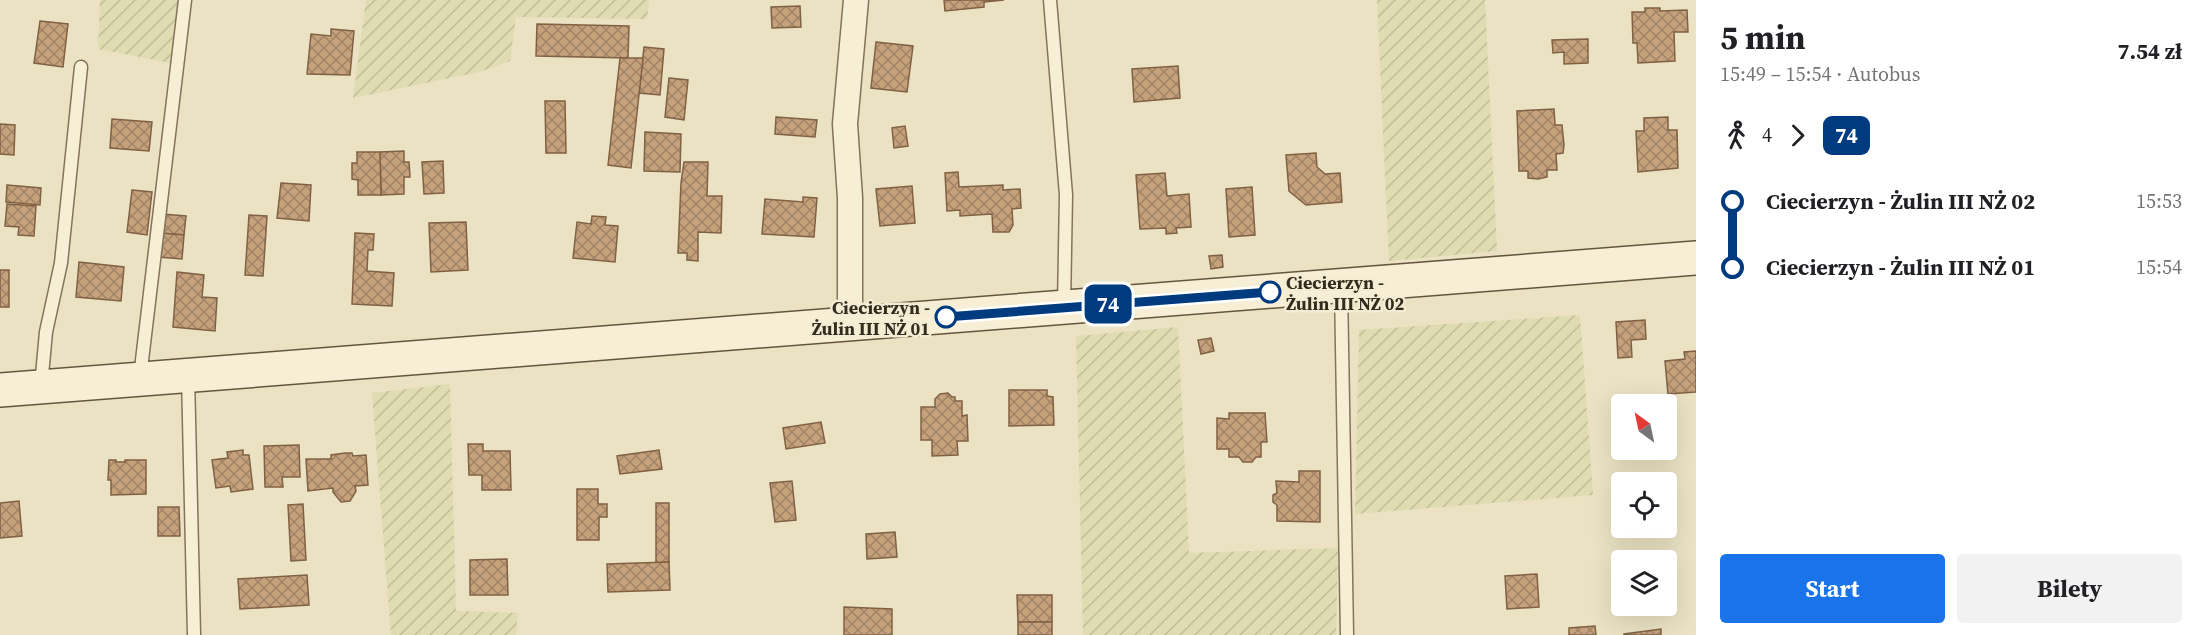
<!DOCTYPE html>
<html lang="pl">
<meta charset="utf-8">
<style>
body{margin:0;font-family:"Source Serif 4",serif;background:#f2f2f2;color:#202124;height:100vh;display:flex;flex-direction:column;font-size:22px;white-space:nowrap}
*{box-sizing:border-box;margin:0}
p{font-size:20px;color:#757577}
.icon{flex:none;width:33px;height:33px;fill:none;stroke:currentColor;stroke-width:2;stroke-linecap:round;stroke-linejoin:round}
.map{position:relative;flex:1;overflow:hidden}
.drawer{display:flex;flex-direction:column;background:#fff;width:510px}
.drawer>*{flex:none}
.badge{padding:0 12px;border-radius:9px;font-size:21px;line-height:39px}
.needle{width:39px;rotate:327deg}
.tools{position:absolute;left:1611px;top:394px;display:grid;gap:12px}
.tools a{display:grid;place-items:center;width:66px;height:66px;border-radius:6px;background:#fff;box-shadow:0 6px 24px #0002;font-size:30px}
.map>.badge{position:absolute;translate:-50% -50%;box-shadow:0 0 0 3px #fff}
.legs{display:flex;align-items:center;gap:9px;height:66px;padding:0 24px;font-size:20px}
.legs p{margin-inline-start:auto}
.head{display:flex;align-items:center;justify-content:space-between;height:102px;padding:0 24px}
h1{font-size:33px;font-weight:700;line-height:45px}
.action{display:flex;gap:12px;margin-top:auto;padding:12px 24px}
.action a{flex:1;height:69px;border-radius:6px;background:#1a73e8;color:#fff;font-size:24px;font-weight:700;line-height:69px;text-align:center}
.action a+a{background:#f2f2f2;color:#202124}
ul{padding:0 24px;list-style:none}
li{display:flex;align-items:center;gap:21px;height:66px;font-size:22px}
li i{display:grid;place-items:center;width:9px;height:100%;margin:0 8px;background:currentColor}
li i::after{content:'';width:15px;height:15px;margin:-8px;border:4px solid;border-radius:50%;background:#fff}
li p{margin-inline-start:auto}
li:first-child i{background:linear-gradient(#0000 50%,currentColor 0)}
li:last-child i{background:linear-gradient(currentColor 50%,#0000 0)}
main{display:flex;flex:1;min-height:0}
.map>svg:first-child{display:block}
</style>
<main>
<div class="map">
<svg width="1696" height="635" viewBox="0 0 1696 635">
<defs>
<pattern id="farmland-furrows" width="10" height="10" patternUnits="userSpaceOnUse" patternTransform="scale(1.5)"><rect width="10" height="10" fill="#dfdcb1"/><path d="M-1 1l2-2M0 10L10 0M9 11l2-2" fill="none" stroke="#c0bd98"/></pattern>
<pattern id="building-cross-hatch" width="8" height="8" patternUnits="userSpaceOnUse" patternTransform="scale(1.5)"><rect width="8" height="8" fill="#c5a17c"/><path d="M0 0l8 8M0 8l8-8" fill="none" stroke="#a18365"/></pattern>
</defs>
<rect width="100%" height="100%" fill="#eae2c3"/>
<g fill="url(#farmland-furrows)">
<polygon points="100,0 179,0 171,63 98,49"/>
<polygon points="366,0 649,0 647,19 516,17 510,61 479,72 353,98"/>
<polygon points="1377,0 1485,0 1497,251 1389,261"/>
<polygon points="1580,315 1593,495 1355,514 1359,330"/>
<polygon points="1178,327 1189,553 1338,548 1336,635 1083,635 1076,336"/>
<polygon points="450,384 456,611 518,613 516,635 391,635 372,393"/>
</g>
<g fill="url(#building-cross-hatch)" stroke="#806143" stroke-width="1.5">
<polygon points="944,0 1004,0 984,2 984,7 945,11"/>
<polygon points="800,6 801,27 772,28 771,7"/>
<polygon points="1645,8 1660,8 1660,11 1687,10 1688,32 1674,32 1675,61 1638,63 1637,43 1633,43 1632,12 1645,12"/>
<polygon points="40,21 68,24 63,67 34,63"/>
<polygon points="537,24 629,26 628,58 536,56"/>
<polygon points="331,29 354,31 350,75 307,74 311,34 331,36"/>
<polygon points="1588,39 1588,63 1564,64 1564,52 1553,53 1552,40"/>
<polygon points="876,42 913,46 907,92 871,88"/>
<polygon points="644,47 664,49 660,95 639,93"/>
<polygon points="620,58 643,58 631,168 608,165"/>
<polygon points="1178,66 1180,98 1134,102 1132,69"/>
<polygon points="669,78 688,80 684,120 665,117"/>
<polygon points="545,101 565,101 566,153 546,153"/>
<polygon points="1554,109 1555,125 1562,125 1564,145 1563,153 1556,154 1557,170 1547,170 1547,177 1538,179 1528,178 1528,171 1519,171 1517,111"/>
<polygon points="776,117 817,120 815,137 775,134"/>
<polygon points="1668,117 1668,130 1677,130 1678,168 1638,172 1636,131 1644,131 1644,118"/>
<polygon points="112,119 152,122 149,151 110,148"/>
<polygon points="0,124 15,125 14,155 0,154"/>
<polygon points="905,126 908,146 894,148 892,128"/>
<polygon points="645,132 681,134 680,172 644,171"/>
<polygon points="404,151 404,162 409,162 410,177 404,177 404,194 381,195 380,152"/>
<polygon points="357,152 380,152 381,195 358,195 358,180 352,179 352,163 357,163"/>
<polygon points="1316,153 1317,167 1325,174 1340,173 1342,202 1306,205 1289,191 1286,155"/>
<polygon points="443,161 444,193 424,194 422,162"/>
<polygon points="684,162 708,162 707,196 722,196 721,233 698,232 698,261 687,260 687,253 678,253 681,183"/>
<polygon points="958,172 959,187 1003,185 1003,190 1020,189 1021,208 1012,209 1013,225 1009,232 993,232 992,214 960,216 960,210 947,211 945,173"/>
<polygon points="1165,173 1167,196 1189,194 1191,227 1176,228 1177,233 1166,234 1166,228 1140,229 1136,175"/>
<polygon points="281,183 311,185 309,221 277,218"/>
<polygon points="7,185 41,188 40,205 6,202"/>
<polygon points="912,186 915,223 880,226 876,189"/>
<polygon points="1252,187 1255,235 1229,237 1226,189"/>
<polygon points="132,190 152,192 147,235 127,232"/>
<polygon points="803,197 817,198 814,237 762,234 765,199 803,202"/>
<polygon points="7,204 36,206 34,236 18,235 19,227 5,226"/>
<polygon points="162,214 186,216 184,235 160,233"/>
<polygon points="249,215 267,216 263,276 245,275"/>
<polygon points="592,216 606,217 605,225 618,226 615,262 573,258 577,222 591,224"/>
<polygon points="466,222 468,270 431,272 429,223"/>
<polygon points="160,233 184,235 182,259 158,257"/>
<polygon points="355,233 374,234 373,250 368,250 367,271 394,273 392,306 352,304"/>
<polygon points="1222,255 1223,267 1211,269 1209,256"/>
<polygon points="79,262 124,267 121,301 76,297"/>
<rect x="0" y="270" width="9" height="37"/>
<polygon points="177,272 204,275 202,297 217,298 215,331 173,327"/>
<polygon points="1645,320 1646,339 1631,340 1632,357 1618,358 1616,322"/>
<polygon points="1211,338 1214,351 1201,354 1198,340"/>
<polygon points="1696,351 1696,392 1668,394 1665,361 1685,359 1684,352"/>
<polygon points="1009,390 1047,390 1047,396 1053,397 1054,425 1009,426"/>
<polygon points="948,393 952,397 955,397 955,401 962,401 962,416 967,415 968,441 957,441 958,455 932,456 932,440 921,440 921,407 935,407 935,399 940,394"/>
<polygon points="1229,413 1265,413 1267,442 1261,442 1261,457 1256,457 1252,462 1243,462 1239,457 1229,457 1229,449 1217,449 1217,418 1229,419"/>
<polygon points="821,422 825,443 786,449 783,428"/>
<polygon points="468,444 483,444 483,451 510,451 511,490 482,490 482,475 469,475"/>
<polygon points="299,445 300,477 282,477 283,487 265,487 264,446"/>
<polygon points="243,450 243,455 249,455 253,489 231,492 230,486 216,488 212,460 228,458 227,452"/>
<polygon points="659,450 662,469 620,474 617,456"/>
<polygon points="345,453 352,453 353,456 366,455 368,485 355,486 356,491 350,501 341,502 333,492 333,488 308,491 306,459 331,459 331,455"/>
<polygon points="109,460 116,460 116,462 125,462 125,460 146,460 146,494 111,495 111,480 108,480"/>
<polygon points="1299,471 1320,471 1320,522 1277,521 1277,505 1273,502 1273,495 1277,493 1276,481 1299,482"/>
<polygon points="792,481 796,520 775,522 770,483"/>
<polygon points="577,489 598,489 598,504 607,504 607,517 599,517 599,540 577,540"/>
<polygon points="19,501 22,536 0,538 0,503"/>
<polygon points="656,503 669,503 669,562 656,563"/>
<polygon points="303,504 306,560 291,561 288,505"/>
<polygon points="158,507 179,507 180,536 158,536"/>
<polygon points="895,532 897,557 867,559 866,534"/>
<polygon points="507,559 508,595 470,595 470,560"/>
<polygon points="669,562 670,590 608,592 607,564"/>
<polygon points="1537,574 1539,607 1507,609 1505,576"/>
<polygon points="307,575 309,605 240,609 238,579"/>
<polygon points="1017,595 1052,595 1052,622 1018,622"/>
<polygon points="844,607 892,609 892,635 844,635"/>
<rect x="1018" y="622" width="34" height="13"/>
<polygon points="1595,626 1596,635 1569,635 1569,628"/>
<polygon points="1661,629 1661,635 1624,635 1624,634"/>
</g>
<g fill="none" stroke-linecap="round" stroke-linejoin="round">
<defs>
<g id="lane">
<polyline points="1050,0 1066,195 1064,306"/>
<polyline points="1341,288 1347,635"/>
<polyline points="188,376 194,635"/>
<polyline points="140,377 185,0"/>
<polyline points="41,386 46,332 61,263 81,67"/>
</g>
<polyline id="street" points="850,324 850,198 845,124 856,0"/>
<polyline id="secondary" points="0,390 1696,258"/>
</defs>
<use href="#lane" stroke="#83745b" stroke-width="15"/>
<use href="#street" stroke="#83745b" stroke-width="27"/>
<use href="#secondary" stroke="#64553f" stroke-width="36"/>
<use href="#lane" stroke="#f6efd5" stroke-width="12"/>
<use href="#street" stroke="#f6efd5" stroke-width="24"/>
<use href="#secondary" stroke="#f6efd5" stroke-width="33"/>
</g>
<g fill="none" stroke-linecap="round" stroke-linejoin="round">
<defs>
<polyline id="line-1" points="946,317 1270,292"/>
</defs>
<use href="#line-1" stroke="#fff" stroke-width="14"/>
<use href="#line-1" stroke="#003b80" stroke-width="9"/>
</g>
<g fill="#fff" stroke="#003b80" stroke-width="3">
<circle cx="1270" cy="292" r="10"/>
<circle cx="946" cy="317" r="10"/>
</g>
<g text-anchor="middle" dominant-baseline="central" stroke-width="5" stroke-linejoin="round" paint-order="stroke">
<g font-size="18" font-weight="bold" fill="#342b1e" stroke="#f2ecd2" text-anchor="start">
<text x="1286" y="282">Ciecierzyn -<tspan x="1286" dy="21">Żulin III NŻ 02</tspan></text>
<text x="930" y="307" text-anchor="end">Ciecierzyn -<tspan x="930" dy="21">Żulin III NŻ 01</tspan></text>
</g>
</g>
</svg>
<div class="tools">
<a><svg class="needle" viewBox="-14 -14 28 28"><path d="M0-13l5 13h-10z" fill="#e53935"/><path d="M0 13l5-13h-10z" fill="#757577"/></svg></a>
<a><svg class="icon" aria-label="locate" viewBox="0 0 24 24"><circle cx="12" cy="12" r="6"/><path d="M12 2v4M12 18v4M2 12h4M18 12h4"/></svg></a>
<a><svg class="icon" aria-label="layers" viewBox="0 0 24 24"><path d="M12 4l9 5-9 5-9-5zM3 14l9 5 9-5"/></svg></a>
</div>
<b class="badge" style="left:1108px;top:304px;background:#003b80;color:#fff">74</b>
</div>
<section class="drawer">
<div class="head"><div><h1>5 min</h1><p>15:49 – 15:54 · Autobus</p></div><b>7.54 zł</b></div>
<div class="legs"><svg class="icon" aria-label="walk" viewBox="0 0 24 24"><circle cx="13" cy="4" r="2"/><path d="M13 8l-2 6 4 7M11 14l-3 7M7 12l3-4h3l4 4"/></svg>4<svg class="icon" aria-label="forward" viewBox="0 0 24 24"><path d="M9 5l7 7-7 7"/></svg><b class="badge" style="background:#003b80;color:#fff">74</b></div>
<ul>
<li><i style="color:#003b80"></i><b>Ciecierzyn - Żulin III NŻ 02</b><p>15:53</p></li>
<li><i style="color:#003b80"></i><b>Ciecierzyn - Żulin III NŻ 01</b><p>15:54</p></li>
</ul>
<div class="action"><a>Start</a><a>Bilety</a></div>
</section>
</main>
